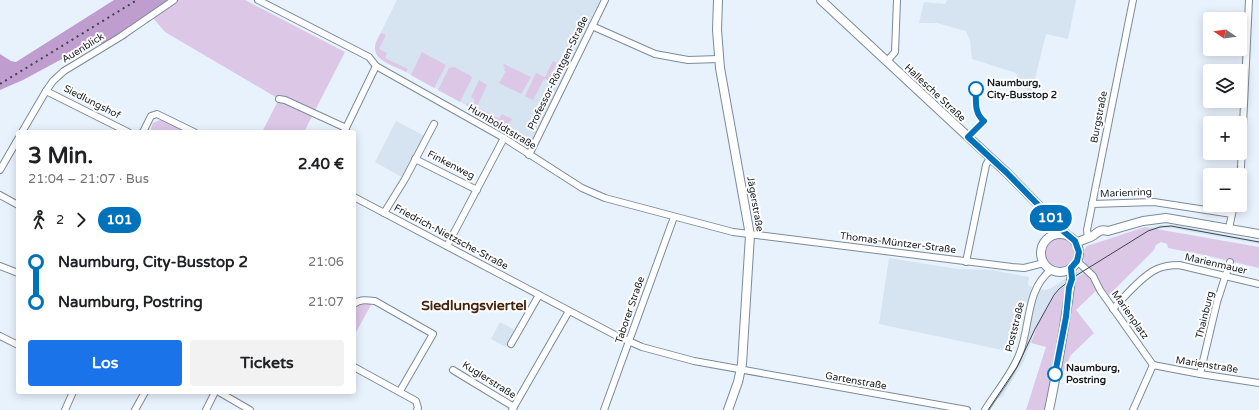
<!DOCTYPE html>
<html lang="de">
<meta charset="utf-8">
<style>
body{margin:0;font-family:"Varela Round",sans-serif;background:#f2f2f2;color:#202124;height:100vh;display:flex;flex-direction:column;font-size:15px;white-space:nowrap}
*{box-sizing:border-box;margin:0}
p{font-size:13px;color:#757577}
.icon{flex:none;width:22px;height:22px;fill:none;stroke:currentColor;stroke-width:2;stroke-linecap:round;stroke-linejoin:round}
.map{position:relative;flex:1;overflow:hidden}
.sheet{position:absolute;left:16px;top:130px;width:340px;height:264px;display:flex;flex-direction:column;background:#fff;border-radius:4px;box-shadow:0 2px 10px #0003}
.sheet>*{flex:none}
.badge{padding:0 8px;border-radius:13px;font-size:14px;line-height:26px}
.needle{width:26px;rotate:283deg}
.tools{position:absolute;left:1203px;top:12px;display:grid;gap:8px}
.tools a{display:grid;place-items:center;width:44px;height:44px;border-radius:4px;background:#fff;box-shadow:0 2px 10px #0003;font-size:20px}
.map>.badge{position:absolute;translate:-50% -50%;box-shadow:0 0 0 2px #fff}
.legs{display:flex;align-items:center;gap:6px;height:44px;padding:0 12px;font-size:13px}
.legs p{margin-inline-start:auto}
.summary{display:flex;align-items:center;justify-content:space-between;height:68px;padding:0 12px}
h1{font-size:22px;font-weight:700;line-height:30px}
.primary-button{display:flex;gap:8px;margin-top:auto;padding:8px 12px}
.primary-button a{flex:1;height:46px;border-radius:4px;background:#1a73e8;color:#fff;font-size:16px;font-weight:700;line-height:46px;text-align:center}
.primary-button a+a{background:#f2f2f2;color:#202124}
ul{padding:0 12px;list-style:none}
li{display:flex;align-items:center;gap:14px;height:40px;font-size:15px}
li i{display:grid;place-items:center;width:6px;height:100%;margin:0 5px;background:currentColor}
li i::after{content:'';width:10px;height:10px;margin:-5px;border:3px solid;border-radius:50%;background:#fff}
li p{margin-inline-start:auto}
li:first-child i{background:linear-gradient(#0000 50%,currentColor 0)}
li:last-child i{background:linear-gradient(currentColor 50%,#0000 0)}
.map>svg:first-child{display:block}
</style>
<div class="map">
<svg width="1259" height="410" viewBox="0 0 1259 410">
<rect width="100%" height="100%" fill="#e8f2fd"/>
<g fill="#d6e3f1">
<polygon points="397,0 600,0 531,146 466,105 378,57 375,49 376,42"/>
<polygon points="947,0 1076,0 1068,39 1046,34 1032,91 1016,86 1018,78 1016,73 972,59 970,40 966,31 937,23 919,23 924,2 945,4"/>
<polygon points="396,121 427,137 405,179 375,162"/>
<polygon points="1160,225 1176,225 1259,241 1259,244 1176,229 1164,228 1157,229 1086,271 1059,291 1056,294 1035,331 1024,361 1002,397 998,398 990,410 986,410 1020,358 1027,338 1033,310 1027,303 1024,301 1012,352 879,324 889,258 957,269 992,270 1029,277 1028,285 1038,289 1045,290 1051,288 1097,259 1149,228"/>
<polygon points="500,322 515,330 506,347 491,339"/>
</g>
<g fill="#ddc7e7">
<polygon points="174,0 245,0 345,52 304,132 262,132 279,99 165,32 152,17"/>
<path d="M381 33 386 35 379 49 387 53 385 58 408 69 406 72C397 67 374 61 375 48 375 42 379 37 381 33Z"/>
<polygon points="422,52 446,65 434,88 411,75"/>
<polygon points="553,61 557,63 548,80 544,79 533,100 525,96 536,73 545,77"/>
<polygon points="504,64 531,77 521,94 499,83 506,71 504,70 505,67 503,66"/>
<polygon points="454,67 471,76 472,78 460,102 438,90 449,68"/>
<polygon points="479,80 487,85 477,107 499,119 502,114 512,119 505,129 466,105 467,103 472,106 475,100 471,97"/>
<polygon points="160,120 162,120 186,132 150,132 153,123"/>
<path d="M1145 227 1259 247V268L1204 255 1168 248 1167 244 1161 242 1156 245 1154 250 1109 295 1101 286 1076 310 1094 333 1071 355 1046 410H1026L1046 347 1031 343 1038 324 1056 294 1062 288 1090 269C1083 262 1080 254 1087 246Z"/>
<circle cx="1060" cy="253" r="15"/>
<polygon points="360,303 372,303 354,336 354,311"/>
</g>
<polygon fill="#c09dcf" points="114,0 174,0 125,39 104,48 99,39 23,80 0,90 0,54 11,61 16,62"/>
<g fill="none" stroke-linecap="round" stroke-linejoin="round">
<defs>
<g id="minor">
<polyline points="258,0 369,57 376,66 504,138 582,188 605,198 733,232 1012,267 1024,268 1044,263"/>
<polyline points="592,26 655,54 688,60 719,59"/>
<polyline points="887,61 895,52 897,0"/>
<polyline points="46,91 128,132"/>
<polyline points="279,99 285,100 346,128"/>
<polyline points="22,132 46,91 53,81 64,71 120,37 174,0"/>
<polyline points="143,132 151,116 157,114 194,132"/>
<polyline points="344,132 376,66"/>
<polyline points="529,155 605,0"/>
<polyline points="415,159 477,190"/>
<polyline points="0,170 18,139"/>
<polyline points="1240,175 1241,167 1249,0"/>
<polyline points="0,195 18,205"/>
<polyline points="354,197 615,335 642,347 694,361 967,410"/>
<polyline points="1092,204 1154,202 1232,214"/>
<polyline points="384,213 405,179 434,124"/>
<polyline points="1229,228 1234,205"/>
<polyline points="1088,237 1087,230 1133,0"/>
<polyline points="447,246 504,138"/>
<polyline points="1077,261 1093,276 1100,290 1153,365"/>
<polyline points="966,262 986,165 990,158"/>
<polyline points="0,266 18,273"/>
<path d="M354 304C360 299 367 300 375 301L433 334 400 391"/>
<path d="M1113 309C1124 297 1143 275 1157 269 1164 266 1172 265 1179 265L1259 284"/>
<polyline points="0,336 18,345"/>
<polyline points="511,344 539,295"/>
<polyline points="1153,365 1200,374 1259,383"/>
<polyline points="354,367 416,401 418,408 417,410"/>
<polyline points="453,370 466,378 514,407"/>
<polyline points="1200,374 1217,302 1230,262"/>
<polyline points="219,392 250,410"/>
<polyline points="65,410 73,392"/>
<polyline points="135,410 145,392"/>
<polyline points="206,410 215,392"/>
<polyline points="512,410 569,311"/>
<polyline points="604,410 674,217"/>
<path d="M985 410C996 392 1011 375 1019 355 1031 327 1025 290 1051 270"/>
<polyline points="1133,410 1153,365"/>
</g>
<g id="major">
<polyline points="718,0 717,30 720,68 750,235 742,364 738,382 728,410"/>
<polyline points="821,0 1007,173 1051,218 1057,222 1067,235"/>
<circle cx="1060" cy="253" r="19"/>
<path d="M1076 243C1081 240 1090 238 1094 235 1099 231 1101 229 1108 231L1143 221 1166 218 1259 234"/>
<path d="M1049 410C1058 367 1065 323 1071 280 1072 276 1071 272 1071 268"/>
</g>
</defs>
<use href="#minor" stroke="#7b8b9b" stroke-width="8"/>
<use href="#major" stroke="#7b8b9b" stroke-width="10"/>
<use href="#minor" stroke="#fff" stroke-width="6"/>
<use href="#major" stroke="#fff" stroke-width="8"/>
<polyline stroke="#3d444c" stroke-width="1" points="988,410 1017,367 1035,329 1054,295 1059,289 1077,275 1148,231 1160,227 1171,226 1259,242"/>
<polyline stroke="#3d444c" stroke-width="2" stroke-dasharray="2 4" stroke-linecap="butt" points="0,84 137,0"/>
</g>
<g fill="none" stroke-linecap="round" stroke-linejoin="round">
<defs>
<path id="line-1" d="M976 89C976 101 974 113 984 121L968 137 1007 173 1051 218 1057 222 1063 231 1075 241 1079 252 1077 261 1071 268 1072 279 1069 288 1066 317 1055 374"/>
</defs>
<use href="#line-1" stroke="#fff" stroke-width="9"/>
<use href="#line-1" stroke="#0072bc" stroke-width="6"/>
</g>
<g fill="#fff" stroke="#0072bc" stroke-width="2">
<circle cx="976" cy="89" r="7"/>
<circle cx="1055" cy="374" r="7"/>
</g>
<g text-anchor="middle" dominant-baseline="central" stroke-width="4" stroke-linejoin="round" paint-order="stroke">
<g font-size="10" fill="#171d24" stroke="#fefefe">
<text transform="translate(83 48) rotate(-32)">Auenblick</text>
<text transform="translate(558 73) rotate(-64)">Professor-Röntgen-Straße</text>
<text transform="translate(935 93) rotate(43)">Hallesche Straße</text>
<text transform="translate(92 102) rotate(27)">Siedlungshof</text>
<text transform="translate(1099 117) rotate(-79)">Burgstraße</text>
<text transform="translate(502 127) rotate(31)">Humboldtstraße</text>
<text transform="translate(451 165) rotate(27)">Finkenweg</text>
<text transform="translate(1126 193) rotate(-2)">Marienring</text>
<text transform="translate(755 204) rotate(80)">Jägerstraße</text>
<text transform="translate(451 237) rotate(28)">Friedrich-Nietzsche-Straße</text>
<text transform="translate(898 243) rotate(7)">Thomas-Müntzer-Straße</text>
<text transform="translate(1216 264) rotate(13)">Marienmauer</text>
<text transform="translate(630 310) rotate(-71)">Taborer Straße</text>
<text transform="translate(1130 315) rotate(55)">Marienplatz</text>
<text transform="translate(1205 315) rotate(-76)">Thainburg</text>
<text transform="translate(1015 327) rotate(-76)">Poststraße</text>
<text transform="translate(1207 365) rotate(9)">Marienstraße</text>
<text transform="translate(489 380) rotate(32)">Kuglerstraße</text>
<text transform="translate(856 381) rotate(10)">Gartenstraße</text>
</g>
<g font-size="10" font-weight="bold" fill="#171d24" stroke="#fefefe" text-anchor="start">
<text x="987" y="83">Naumburg,<tspan x="987" dy="12">City-Busstop 2</tspan></text>
<text x="1066" y="368">Naumburg,<tspan x="1066" dy="12">Postring</tspan></text>
</g>
<g font-size="14" font-weight="bold" fill="#43230c" stroke="#fefefe">
<text x="474" y="305">Siedlungsviertel</text>
</g>
</g>
</svg>
<div class="tools">
<a><svg class="needle" viewBox="-14 -14 28 28"><path d="M0-13l5 13h-10z" fill="#e53935"/><path d="M0 13l5-13h-10z" fill="#757577"/></svg></a>
<a><svg class="icon" aria-label="layers" viewBox="0 0 24 24"><path d="M12 4l9 5-9 5-9-5zM3 14l9 5 9-5"/></svg></a>
<a>+</a>
<a>−</a>
</div>
<b class="badge" style="left:1051px;top:218px;background:#0072bc;color:#fff">101</b>
<section class="sheet">
<div class="summary"><div><h1>3 Min.</h1><p>21:04 – 21:07 · Bus</p></div><b>2.40 €</b></div>
<div class="legs"><svg class="icon" aria-label="walk" viewBox="0 0 24 24"><circle cx="13" cy="4" r="2"/><path d="M13 8l-2 6 4 7M11 14l-3 7M7 12l3-4h3l4 4"/></svg>2<svg class="icon" aria-label="forward" viewBox="0 0 24 24"><path d="M9 5l7 7-7 7"/></svg><b class="badge" style="background:#0072bc;color:#fff">101</b></div>
<ul>
<li><i style="color:#0072bc"></i><b>Naumburg, City-Busstop 2</b><p>21:06</p></li>
<li><i style="color:#0072bc"></i><b>Naumburg, Postring</b><p>21:07</p></li>
</ul>
<div class="primary-button"><a>Los</a><a>Tickets</a></div>
</section>
</div>
